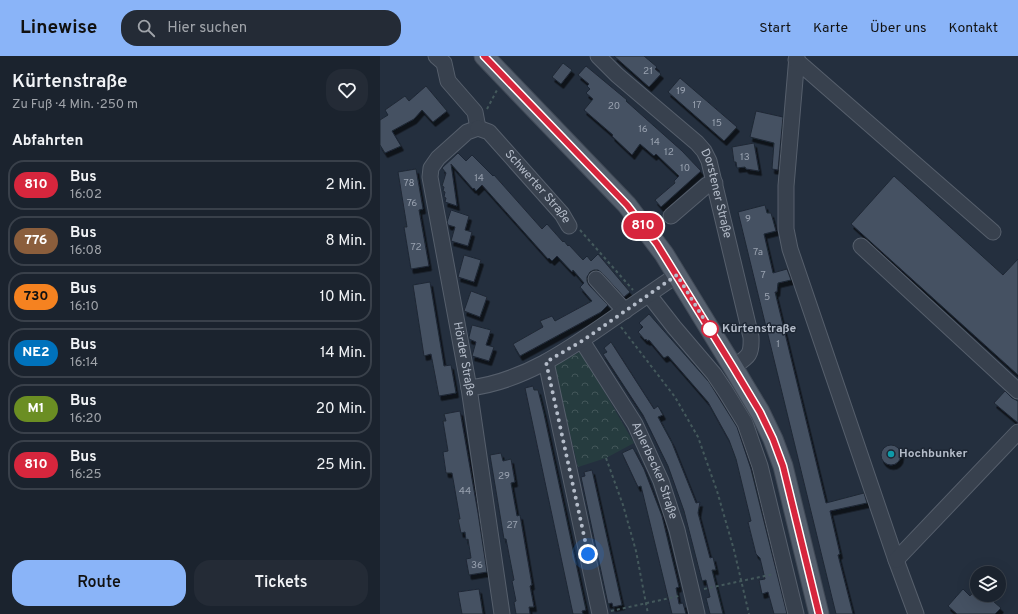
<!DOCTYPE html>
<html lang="de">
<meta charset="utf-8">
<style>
body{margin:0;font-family:Overpass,sans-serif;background:#242b36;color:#f1f3f6;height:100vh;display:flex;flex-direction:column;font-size:15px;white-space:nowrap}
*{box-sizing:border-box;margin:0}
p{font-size:13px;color:#a0a4aa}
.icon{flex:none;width:22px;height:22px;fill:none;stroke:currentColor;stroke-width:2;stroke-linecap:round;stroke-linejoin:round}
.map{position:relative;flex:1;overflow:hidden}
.side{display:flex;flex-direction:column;background:#1b232e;width:380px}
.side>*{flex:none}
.badge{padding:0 8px;border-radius:13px;font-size:14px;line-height:26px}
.fabs{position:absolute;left:590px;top:510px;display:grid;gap:8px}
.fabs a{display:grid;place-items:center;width:36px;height:36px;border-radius:50%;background:#1b232e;box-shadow:0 4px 16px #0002,0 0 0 1px #39404a;font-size:20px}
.you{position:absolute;width:20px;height:20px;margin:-10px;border:3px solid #fff;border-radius:50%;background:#1a73e8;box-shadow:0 0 0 6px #1a73e833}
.map>.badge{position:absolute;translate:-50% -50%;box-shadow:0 0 0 2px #fff}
h2{padding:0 12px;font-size:15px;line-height:36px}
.round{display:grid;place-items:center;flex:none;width:42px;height:42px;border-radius:16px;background:#242b36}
.head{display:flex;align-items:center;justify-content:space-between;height:68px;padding:0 12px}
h1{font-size:19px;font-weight:600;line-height:30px}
.button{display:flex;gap:8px;margin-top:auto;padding:8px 12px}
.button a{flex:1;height:46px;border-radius:16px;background:#8ab4f8;color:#111;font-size:16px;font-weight:600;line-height:46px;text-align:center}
.button a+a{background:#242b36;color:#f1f3f6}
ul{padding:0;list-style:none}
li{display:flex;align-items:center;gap:12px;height:50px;margin:0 8px 6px;padding:0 4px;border:2px solid #39404a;border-radius:16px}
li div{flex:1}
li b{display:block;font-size:15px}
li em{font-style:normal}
li .badge{min-width:44px;font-weight:700;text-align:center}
header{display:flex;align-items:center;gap:24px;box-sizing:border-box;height:56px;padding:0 20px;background:#8ab4f8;color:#111}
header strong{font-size:19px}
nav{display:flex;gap:22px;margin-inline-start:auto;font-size:14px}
.search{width:280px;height:36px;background:#242b36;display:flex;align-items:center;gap:10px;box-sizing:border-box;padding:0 14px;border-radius:16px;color:#a0a4aa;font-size:15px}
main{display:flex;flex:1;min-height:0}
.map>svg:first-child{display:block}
</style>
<header>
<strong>Linewise</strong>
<div class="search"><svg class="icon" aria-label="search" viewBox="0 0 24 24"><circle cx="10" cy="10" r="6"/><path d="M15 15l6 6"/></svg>Hier suchen</div>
<nav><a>Start</a><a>Karte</a><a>Über uns</a><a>Kontakt</a></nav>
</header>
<main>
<section class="side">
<div class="head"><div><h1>Kürtenstraße</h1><p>Zu Fuß · 4 Min. · 250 m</p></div><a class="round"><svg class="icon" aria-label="heart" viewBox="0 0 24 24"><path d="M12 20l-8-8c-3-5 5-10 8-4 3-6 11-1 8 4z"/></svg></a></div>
<h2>Abfahrten</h2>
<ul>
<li><span class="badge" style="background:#d7263d;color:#fff">810</span><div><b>Bus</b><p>16:02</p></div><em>2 Min.</em></li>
<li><span class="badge" style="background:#8b5e3c;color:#fff">776</span><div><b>Bus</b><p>16:08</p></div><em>8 Min.</em></li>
<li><span class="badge" style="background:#f58220;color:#111">730</span><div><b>Bus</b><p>16:10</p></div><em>10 Min.</em></li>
<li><span class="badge" style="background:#0072bc;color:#fff">NE2</span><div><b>Bus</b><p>16:14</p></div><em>14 Min.</em></li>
<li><span class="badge" style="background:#6b8e23;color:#fff">M1</span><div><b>Bus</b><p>16:20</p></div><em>20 Min.</em></li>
<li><span class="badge" style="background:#d7263d;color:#fff">810</span><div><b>Bus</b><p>16:25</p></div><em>25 Min.</em></li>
</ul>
<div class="button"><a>Route</a><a>Tickets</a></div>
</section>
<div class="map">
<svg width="638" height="558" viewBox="0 0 638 558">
<defs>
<pattern id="park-crowns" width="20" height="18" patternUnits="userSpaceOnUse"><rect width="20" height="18" fill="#263c3f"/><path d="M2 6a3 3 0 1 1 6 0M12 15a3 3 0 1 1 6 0" fill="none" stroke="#435659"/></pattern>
<filter id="shadow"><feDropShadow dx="2.5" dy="4.5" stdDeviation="0" flood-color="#0009"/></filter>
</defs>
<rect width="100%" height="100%" fill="#242f3e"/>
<polygon fill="url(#park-crowns)" points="201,295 254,387 226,402 198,411 174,310"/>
<g fill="#455162" stroke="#1f2835" filter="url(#shadow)">
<polygon points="234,0 264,0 277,11 275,13 281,18 269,31"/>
<polygon points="183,7 192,14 181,28 172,21"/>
<polygon points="206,10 247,44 246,45 302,95 321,115 281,151 275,144 295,127 294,125 299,120 276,98 274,100 260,88 252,99 232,80 233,79 204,54 213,43 206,37 210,33 207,30 209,28 198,19"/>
<polygon points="300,22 357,71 344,85 288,36"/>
<polygon points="46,30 67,55 53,66 42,54 34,63 12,75 21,90 5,97 0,89 0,64 8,59 5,54 25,40 29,45"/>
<polygon points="376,55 403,61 398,114 392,113 394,87 370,81"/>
<polygon points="374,87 379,115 366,113 365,111 357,112 356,106 354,106 352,91"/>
<polygon points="78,97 86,105 92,99 113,120 114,119 162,173 167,168 183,186 184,185 188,190 189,189 203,204 207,200 211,205 218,198 250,236 244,241 222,217 218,214 214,214 210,216 207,221 207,225 209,229 228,249 221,256 140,300 133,288 163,271 160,265 172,260 175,265 212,245 200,231 204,227 193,214 192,216 177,200 172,205 169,202 168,203 102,129 96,135 94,132 93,133 71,108 77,150 65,146 66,142 64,141 65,136 63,135 64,131 62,130 66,117 62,112"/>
<polygon points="36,113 43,153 39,154 49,210 31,213 24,171 27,171 18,116"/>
<polygon points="514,120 623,219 638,203 638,319 471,168"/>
<polygon points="385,149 387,157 391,157 396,175 384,178 393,217 407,213 411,224 398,227 397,236 395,236 446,447 484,437 487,447 450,455 460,498 458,499 473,558 456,558 358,156"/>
<polygon points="71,154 89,160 85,174 92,176 88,190 71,185 75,171 68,169 67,166"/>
<polygon points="84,199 101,204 94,226 78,221"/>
<polygon points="50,226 64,310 71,309 76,337 59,340 51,298 44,300 33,229"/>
<polygon points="91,235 107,241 100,261 84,255"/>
<polygon points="269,258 329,326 357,371 371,413 407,558 394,558 388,536 382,538 379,524 385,523 380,502 376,498 368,466 371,465 356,403 349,384 328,346 288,300 284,302 269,284 267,285 266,283 265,284 258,276 263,271 259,267"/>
<polygon points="92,269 111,274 106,289 114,291 109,305 92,300 96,286 89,283 89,281"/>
<polygon points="231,286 274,353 278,350 283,359 278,361 292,387 316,447 320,446 318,457 330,502 333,501 336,514 332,514 343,558 330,558 326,542 330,541 326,524 322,525 304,455 288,410 263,359 223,298 227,296 224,292"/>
<polygon points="153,330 154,334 158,334 164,358 206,554 202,555 203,558 193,558 145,332"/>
<polygon points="625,335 632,342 638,345 638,367 614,347"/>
<polygon points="80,355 98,457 107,516 89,519 86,503 91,502 88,483 86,484 85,476 81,477 78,463 80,463 72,417 66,417 63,396 68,395 63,365 66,365 64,358"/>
<circle cx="511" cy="399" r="10"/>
<polygon points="253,392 264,413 282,460 299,531 296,532 299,548 303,547 306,558 292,558 261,430 258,431 242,397"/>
<polygon points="121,397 123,405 131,403 135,426 131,427 137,460 140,459 152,529 150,530 154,551 149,551 150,558 136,558 134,546 136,545 132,525 134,524 126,483 124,483 110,399"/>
<polygon points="212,414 242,549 233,551 232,547 228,548 201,421 205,420 204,416"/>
<polygon points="597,532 597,539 606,539 621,552 615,558 577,558 568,550 583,533 590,540"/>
<polygon points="99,533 103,558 82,558 78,536"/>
</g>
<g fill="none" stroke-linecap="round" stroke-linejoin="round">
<defs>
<g id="minor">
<polyline points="56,0 64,7 68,25 95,56 98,72"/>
<path id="s1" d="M218 0 237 19 317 87 324 95 329 105 371 281C372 300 368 301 353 311"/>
<polyline points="417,0 406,130 406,173 410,193 516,504 536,558"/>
<polyline points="416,4 613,176"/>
<path id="s2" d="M98 72 87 76 58 102 51 112 50 121 89 332 122 558"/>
<path id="s3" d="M98 72 109 76 182 158 189 170"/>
<polyline points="291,160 327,129 335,127"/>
<polyline points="481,190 638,335"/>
<polyline points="216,223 245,255"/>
<polyline points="269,239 294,271 334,318 346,336 365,367 380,410 416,558"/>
<path id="s4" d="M202 285 255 368 281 425 297 474 317 558"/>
<polyline points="166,306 220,558"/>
<path d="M89 332C142 326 188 294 231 264 253 249 275 234 297 219"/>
<polyline points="516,504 638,376"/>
</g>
<polyline id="major" points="104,0 247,149 284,198 353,311 380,356 393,383 403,410 439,558"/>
</defs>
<use href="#minor" stroke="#565f6c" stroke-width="17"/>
<use href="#major" stroke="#414a57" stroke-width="21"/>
<g stroke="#44595c" stroke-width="2" stroke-dasharray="3 3" stroke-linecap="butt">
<polyline points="107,53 117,34"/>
<polyline points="200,174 253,234"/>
<polyline points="241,271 295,341 318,381 337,435 354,494 369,558"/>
<polyline points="226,402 243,449 256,495 268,558"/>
<polyline points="324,533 394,518"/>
<polyline points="231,555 299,540"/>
</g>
<use href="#minor" stroke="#38414e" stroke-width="15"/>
<use href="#major" stroke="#56606e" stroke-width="19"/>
</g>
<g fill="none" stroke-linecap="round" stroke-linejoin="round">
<defs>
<polyline id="line" points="104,0 247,149 277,188 353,311 380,356 393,383 403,410 439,558"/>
</defs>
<use href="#line" stroke="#fff" stroke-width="9"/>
<use href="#line" stroke="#d7263d" stroke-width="6"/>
<polyline stroke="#b4bcc9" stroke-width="4" stroke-dasharray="0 7.2" points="208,498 166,306 202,285 297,219 330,273"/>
</g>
<circle fill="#fff" stroke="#d7263d" stroke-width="2" cx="330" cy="273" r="8"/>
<circle fill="#0f9aa8" stroke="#1d2633" stroke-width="1.5" cx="511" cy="398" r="4"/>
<g text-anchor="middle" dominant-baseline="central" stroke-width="3" stroke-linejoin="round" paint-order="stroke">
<g font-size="10" fill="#98a1af">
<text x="268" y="15">21</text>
<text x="301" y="35">19</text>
<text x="317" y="49">17</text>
<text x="234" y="50">20</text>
<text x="337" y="67">15</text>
<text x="263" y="73">16</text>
<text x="275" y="86">14</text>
<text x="289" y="96">12</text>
<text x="365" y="101">13</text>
<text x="305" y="112">10</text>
<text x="99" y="122">14</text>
<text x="29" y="127">78</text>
<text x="32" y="147">76</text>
<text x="368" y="163">9</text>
<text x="36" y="191">72</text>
<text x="378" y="196">7a</text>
<text x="383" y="219">7</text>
<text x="387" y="241">5</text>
<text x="398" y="288">1</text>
<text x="124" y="420">29</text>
<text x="85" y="435">44</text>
<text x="132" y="469">27</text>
<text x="97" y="509">36</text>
</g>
<g font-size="12" fill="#b4bcc9" stroke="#1d2633">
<text stroke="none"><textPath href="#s3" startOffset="85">Schwerter Straße</textPath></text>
<text stroke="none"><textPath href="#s1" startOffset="187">Dorstener Straße</textPath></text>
<text stroke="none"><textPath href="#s2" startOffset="257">Hörder Straße</textPath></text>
<text stroke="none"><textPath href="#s4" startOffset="149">Aplerbecker Straße</textPath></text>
</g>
<g font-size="12" font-weight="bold" fill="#b4bcc9" stroke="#1d2633" text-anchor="start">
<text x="342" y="273">Kürtenstraße</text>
</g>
<g font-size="12" font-weight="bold" fill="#b4bcc9" stroke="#1d2633" text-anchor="start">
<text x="519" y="398">Hochbunker</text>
</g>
</g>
</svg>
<div class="fabs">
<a><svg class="icon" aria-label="layers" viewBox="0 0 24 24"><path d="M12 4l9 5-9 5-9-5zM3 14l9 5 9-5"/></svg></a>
</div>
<div class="you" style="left:208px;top:498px"></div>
<b class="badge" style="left:263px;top:170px;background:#d7263d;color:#fff">810</b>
</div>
</main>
